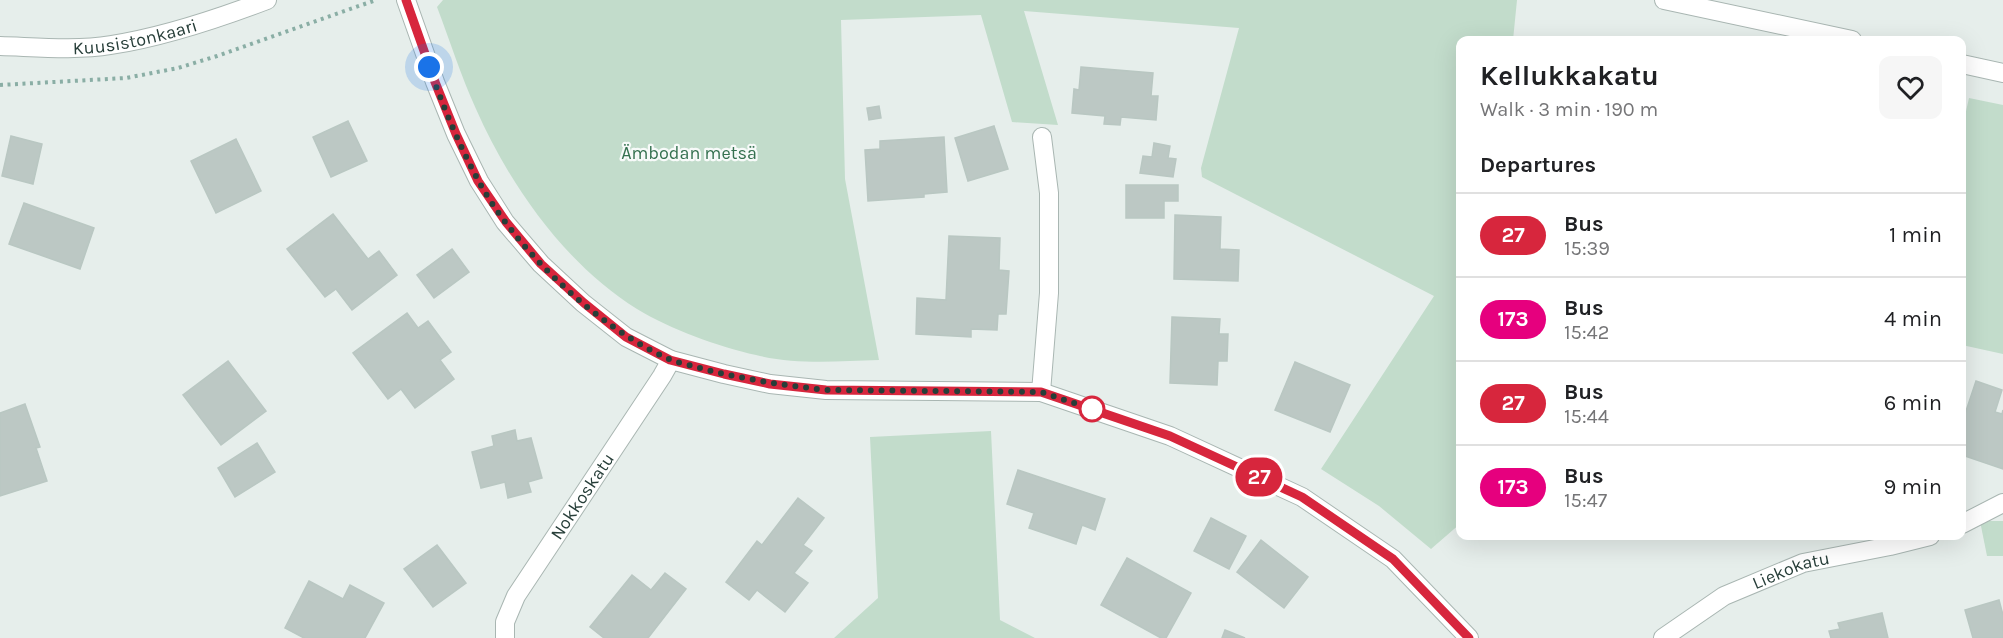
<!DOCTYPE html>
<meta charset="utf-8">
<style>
body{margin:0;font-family:Karla,sans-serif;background:#f6f6f6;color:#202124;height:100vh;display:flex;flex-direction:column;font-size:22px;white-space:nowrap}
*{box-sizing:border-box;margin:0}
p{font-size:20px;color:#757577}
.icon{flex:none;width:33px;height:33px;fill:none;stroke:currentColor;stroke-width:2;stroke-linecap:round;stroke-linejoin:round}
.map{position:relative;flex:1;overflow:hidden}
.drawer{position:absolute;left:1456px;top:36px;width:510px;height:504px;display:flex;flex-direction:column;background:#fff;border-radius:12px;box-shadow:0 6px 24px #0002}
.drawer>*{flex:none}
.badge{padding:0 12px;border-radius:20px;font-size:21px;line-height:39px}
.you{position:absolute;width:30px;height:30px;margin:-15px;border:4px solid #fff;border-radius:50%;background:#1a73e8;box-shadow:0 0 0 9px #1a73e833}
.map>.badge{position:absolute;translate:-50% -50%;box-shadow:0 0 0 3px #fff}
h2{padding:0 24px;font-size:22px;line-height:54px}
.round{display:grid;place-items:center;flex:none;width:63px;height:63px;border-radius:12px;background:#f6f6f6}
.headline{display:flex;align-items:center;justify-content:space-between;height:102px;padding:0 24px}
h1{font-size:28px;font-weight:700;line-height:45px}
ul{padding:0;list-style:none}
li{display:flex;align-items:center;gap:18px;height:84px;padding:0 24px;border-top:2px solid #e0e0e0}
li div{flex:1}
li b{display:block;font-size:22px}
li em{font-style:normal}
li .badge{min-width:66px;font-weight:700;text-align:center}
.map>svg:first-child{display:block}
</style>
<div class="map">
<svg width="2003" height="638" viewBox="0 0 2003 638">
<rect width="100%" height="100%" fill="#e6eeeb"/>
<g fill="#c2dccb">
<path d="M443 0H1517L1513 40H1461V523L1431 549 1379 506 1321 469 1434 296 1202 177 1201 168 1239 28 1024 11 1058 125 1012 122 981 15 841 20 845 179 879 360C838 361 796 365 756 355 719 347 670 329 637 309 565 264 510 186 476 109 461 76 450 41 437 7Z"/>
<polygon points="1969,98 2003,105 2003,354 1962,345 1962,129"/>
<polygon points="991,431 1000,620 1035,638 834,638 878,598 870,437"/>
<polygon points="1980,521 2003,521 2003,556 1987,556"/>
</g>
<g fill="#bcc8c4" stroke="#b9c7c2" stroke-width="1.5">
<polygon points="1081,67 1153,73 1151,96 1158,96 1156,120 1121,117 1120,125 1104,124 1105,116 1072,113 1074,89 1079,90"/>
<polygon points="879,106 881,118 869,120 867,108"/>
<polygon points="348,121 367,161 331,177 313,137"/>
<polygon points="994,126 1008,169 968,181 955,138"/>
<polygon points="11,136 42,144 33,184 2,176"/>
<polygon points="944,137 947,192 924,194 924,197 868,201 865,150 880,149 880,141"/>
<polygon points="236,139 261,191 216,213 191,161"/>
<polygon points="1154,143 1170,146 1168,158 1176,159 1173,177 1140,173 1143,156 1152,157"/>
<polygon points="1126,185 1178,185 1178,201 1164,201 1164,218 1126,218"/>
<polygon points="24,203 94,228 80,269 9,244"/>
<polygon points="333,214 368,259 379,251 397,275 352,310 336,289 325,297 287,249"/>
<polygon points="1175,215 1221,217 1220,249 1239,250 1238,281 1174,279"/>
<polygon points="949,236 1000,238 999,270 1009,271 1006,314 998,314 997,330 971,329 971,337 916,334 917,298 946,300"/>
<polygon points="452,249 469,272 434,298 417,275"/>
<polygon points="407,313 418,328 428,321 451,352 440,360 454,379 415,408 401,389 388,399 353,353"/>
<polygon points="1172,317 1220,319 1219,334 1228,334 1227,361 1218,361 1217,385 1170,383"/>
<polygon points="228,361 266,411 221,445 183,395"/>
<polygon points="1295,362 1350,385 1330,432 1275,410"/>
<polygon points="1976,381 2002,390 1995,412 2002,414 2003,410 2003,469 1962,455 1964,442 1962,441 1962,423"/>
<polygon points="25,404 40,447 36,448 47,481 0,496 0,413"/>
<polygon points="515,430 517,441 531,438 542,478 528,482 531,492 508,498 505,482 481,488 472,452 494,446 492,436"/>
<polygon points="257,443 275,472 235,497 218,468"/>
<polygon points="1018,470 1105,499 1095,530 1082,525 1076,544 1029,528 1034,513 1007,504"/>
<polygon points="798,498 824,518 803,545 812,551 794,573 808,583 785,612 757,590 749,600 726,582 757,541 762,545"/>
<polygon points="1211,518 1246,536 1229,569 1194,551"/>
<polygon points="1261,540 1308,577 1284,608 1237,572"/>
<polygon points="437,545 466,583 433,607 404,569"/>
<polygon points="1127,558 1191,593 1166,638 1161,638 1101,605"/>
<polygon points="665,573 686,589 648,638 604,638 590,627 632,575 651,590"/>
<polygon points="309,581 343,599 350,585 384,603 365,638 304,638 285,628"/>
<polygon points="1999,600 2003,615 2003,638 1973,638 1965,610"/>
<polygon points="1882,613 1888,638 1831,638 1829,631 1840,629 1838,623"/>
<polygon points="1225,630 1245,638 1222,638"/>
</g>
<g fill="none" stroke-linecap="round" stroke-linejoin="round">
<defs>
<g id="minor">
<polyline points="406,0 435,82 456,134 479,181 505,222 541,264 583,303 626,337 671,360 724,374 770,384 826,390 1041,392 1170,436 1302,497 1393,559 1469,638"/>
<polyline points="1664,0 1852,40"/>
<path id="s1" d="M0 46C35 47 76 51 111 45 164 37 217 19 267 0"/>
<polyline points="1962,64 2003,73"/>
<polyline points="1041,392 1049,293 1049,193 1042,137"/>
<polyline points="1962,524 2003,503"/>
<path id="s2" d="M505 638V622L516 596 662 376 671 360"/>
<path id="s3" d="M1663 638 1724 596 1803 563 1890 546 1930 536"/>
</g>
</defs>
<use href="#minor" stroke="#a9b6b2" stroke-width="20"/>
<polyline stroke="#8aaea5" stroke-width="4" stroke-dasharray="3 4.5" stroke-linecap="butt" points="0,85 126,78 178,68 217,56 376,0"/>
<use href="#minor" stroke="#fff" stroke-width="18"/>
</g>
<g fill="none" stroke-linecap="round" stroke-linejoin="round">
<defs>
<polyline id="line" points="406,0 435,82 456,134 478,181 506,222 541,264 584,303 626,337 670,360 724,374 770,384 826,390 1041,392 1170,436 1302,497 1393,559 1469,638"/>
</defs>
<use href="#line" stroke="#fff" stroke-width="14"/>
<use href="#line" stroke="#d7263d" stroke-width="9"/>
<path stroke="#273e39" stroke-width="6" stroke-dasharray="0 10.8" d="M429 67C443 106 459 145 478 180 515 249 598 328 669 359 678 363 690 365 700 368 741 379 783 385 826 390L1041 392 1092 409"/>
</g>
<circle fill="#fff" stroke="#d7263d" stroke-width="3" cx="1092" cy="409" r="12"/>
<g text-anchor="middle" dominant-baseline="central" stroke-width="4.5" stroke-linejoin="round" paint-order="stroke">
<g font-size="18" fill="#273e39" stroke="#f7faf9">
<text stroke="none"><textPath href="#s1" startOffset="136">Kuusistonkaari</textPath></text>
<text stroke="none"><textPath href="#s2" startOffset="164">Nokkoskatu</textPath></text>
<text stroke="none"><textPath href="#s3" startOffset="146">Liekokatu</textPath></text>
</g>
<g font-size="18" fill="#357150" stroke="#f7faf9">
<text x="689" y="153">Ämbodan metsä</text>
</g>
</g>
</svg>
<div class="you" style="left:429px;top:67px"></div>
<b class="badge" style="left:1259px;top:477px;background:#d7263d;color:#fff">27</b>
<section class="drawer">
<div class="headline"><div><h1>Kellukkakatu</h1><p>Walk · 3 min · 190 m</p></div><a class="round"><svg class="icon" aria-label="heart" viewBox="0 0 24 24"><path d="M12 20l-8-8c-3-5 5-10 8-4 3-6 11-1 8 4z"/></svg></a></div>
<h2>Departures</h2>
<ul>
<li><span class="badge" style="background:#d7263d;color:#fff">27</span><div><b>Bus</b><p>15:39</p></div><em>1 min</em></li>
<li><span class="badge" style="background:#e6007e;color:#fff">173</span><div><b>Bus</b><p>15:42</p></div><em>4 min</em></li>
<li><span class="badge" style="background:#d7263d;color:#fff">27</span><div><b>Bus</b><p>15:44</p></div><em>6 min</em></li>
<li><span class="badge" style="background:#e6007e;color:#fff">173</span><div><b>Bus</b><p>15:47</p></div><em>9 min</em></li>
</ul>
</section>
</div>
